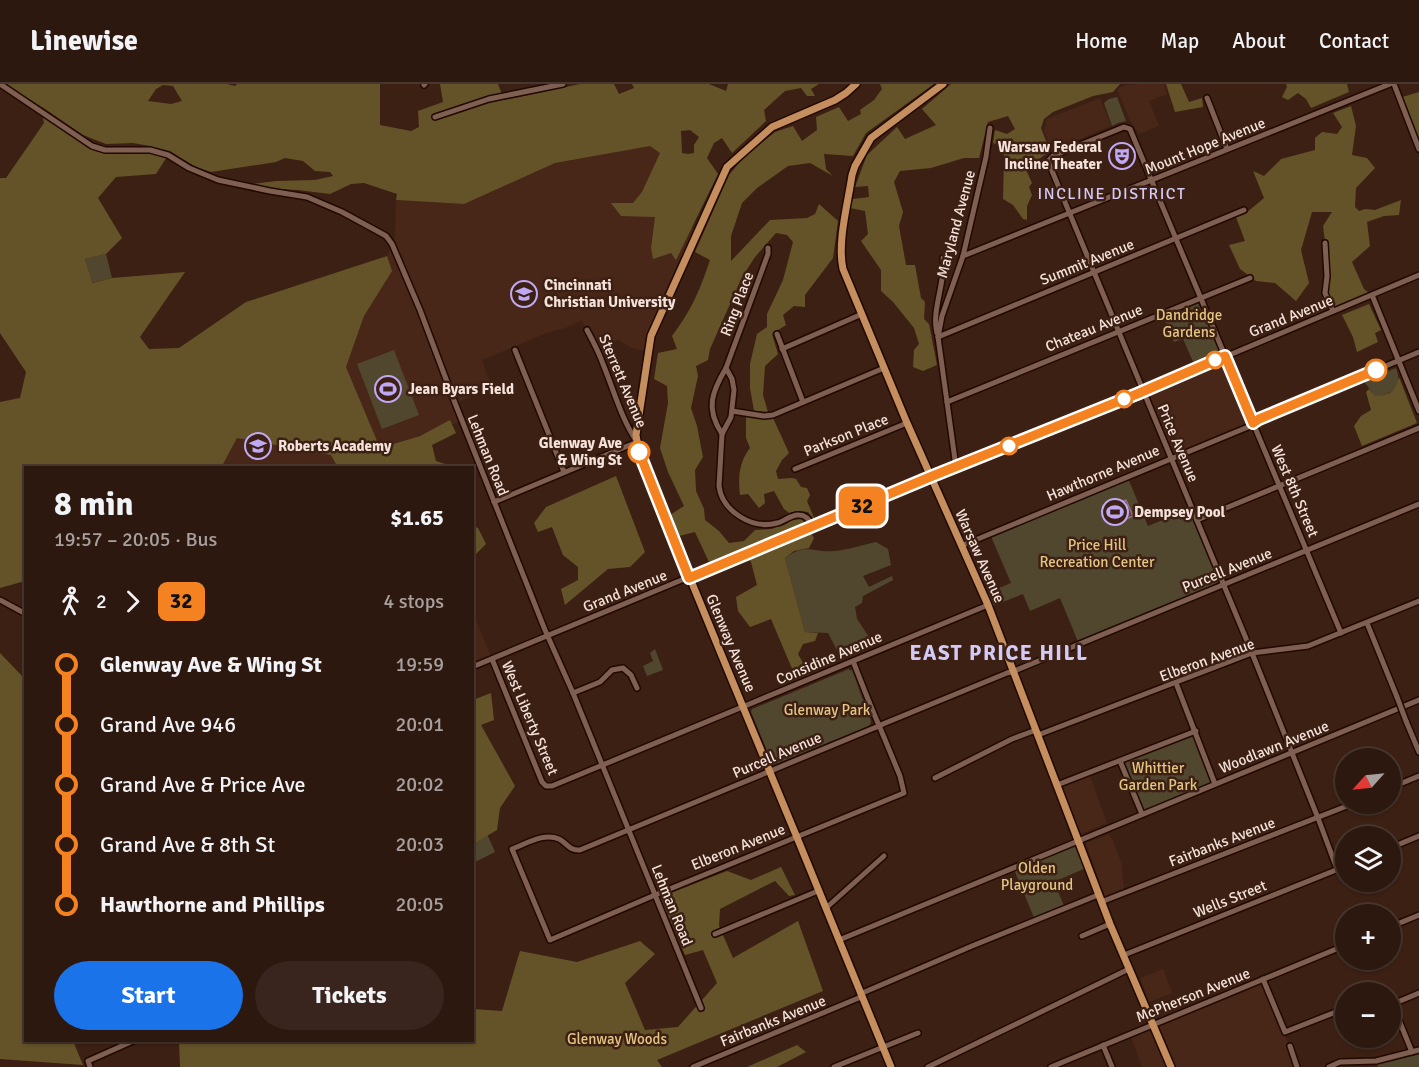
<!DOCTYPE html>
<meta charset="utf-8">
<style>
body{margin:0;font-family:Signika,sans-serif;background:#39251d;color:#f1f3f6;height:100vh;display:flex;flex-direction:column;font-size:22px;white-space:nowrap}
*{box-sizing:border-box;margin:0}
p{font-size:20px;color:#a7a09e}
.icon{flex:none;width:33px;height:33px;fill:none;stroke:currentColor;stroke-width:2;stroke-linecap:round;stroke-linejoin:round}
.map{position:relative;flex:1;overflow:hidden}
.details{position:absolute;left:24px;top:382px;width:450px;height:576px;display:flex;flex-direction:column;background:#2d180f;border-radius:0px;box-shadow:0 2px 4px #0004,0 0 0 2px #48372f}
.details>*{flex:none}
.badge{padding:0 12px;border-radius:9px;font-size:21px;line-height:39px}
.needle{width:39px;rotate:243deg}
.controls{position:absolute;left:1335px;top:664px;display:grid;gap:12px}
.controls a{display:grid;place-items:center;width:66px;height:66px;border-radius:50%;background:#2d180f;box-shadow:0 2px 4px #0004,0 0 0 2px #48372f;font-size:30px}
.map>.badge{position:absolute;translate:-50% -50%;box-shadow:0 0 0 3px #fff}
.legs{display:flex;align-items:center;gap:9px;height:66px;padding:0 30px;font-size:20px}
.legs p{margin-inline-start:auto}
.overview{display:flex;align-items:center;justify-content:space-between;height:102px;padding:0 30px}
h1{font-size:33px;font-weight:700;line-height:45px}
.action{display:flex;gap:12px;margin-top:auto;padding:12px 30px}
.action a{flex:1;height:69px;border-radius:36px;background:#1a73e8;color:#fff;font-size:24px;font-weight:700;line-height:69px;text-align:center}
.action a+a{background:#39251d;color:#f1f3f6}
ul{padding:0 30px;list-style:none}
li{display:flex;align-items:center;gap:21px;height:60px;font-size:22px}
li i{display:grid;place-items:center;width:9px;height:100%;margin:0 8px;background:currentColor}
li i::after{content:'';width:15px;height:15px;margin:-8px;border:4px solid;border-radius:50%;background:#2d180f}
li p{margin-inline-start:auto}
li:first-child i{background:linear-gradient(#0000 50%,currentColor 0)}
li:last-child i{background:linear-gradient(currentColor 50%,#0000 0)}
header{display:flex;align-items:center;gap:36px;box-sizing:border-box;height:84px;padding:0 30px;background:#2d180f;border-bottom:2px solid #48372f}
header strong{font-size:28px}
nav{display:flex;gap:33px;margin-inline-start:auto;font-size:21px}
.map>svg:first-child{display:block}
</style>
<header>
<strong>Linewise</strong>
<nav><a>Home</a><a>Map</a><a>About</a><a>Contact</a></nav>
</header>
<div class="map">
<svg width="1419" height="983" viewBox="0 0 1419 983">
<rect width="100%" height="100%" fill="#3c2014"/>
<g fill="#492718">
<polygon points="1138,0 1164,0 1167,10 1149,17 1159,42 1139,50 1130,36 1117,5 1127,1"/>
<polygon points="1100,14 1111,42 1052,67 1044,47 1047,35"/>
<polygon points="664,59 643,108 698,148 651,251 649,268 632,264 618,256 597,266 582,236 565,244 549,248 482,276 492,304 455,319 462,337 380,365 346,283 364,232 391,187 387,172 395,154 396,116 464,120 555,79"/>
<polygon points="1225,272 1253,340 1172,374 1144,307"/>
<polygon points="237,354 331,371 338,384 221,384"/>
<polygon points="472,527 492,575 472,583"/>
<polygon points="1090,692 1107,739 1081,750 1062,703"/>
<polygon points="1109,750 1113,757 1121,778 1124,805 1105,813 1086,759"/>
<polygon points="1163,885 1172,909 1149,918 1140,894"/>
<polygon points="1263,895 1297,983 1142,983 1130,950"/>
</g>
<g fill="#51472f">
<polygon points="1117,13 1126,37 1118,39 1112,42 1104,19 1109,15"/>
<polygon points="106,170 112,194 91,199 85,175"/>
<polygon points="1198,219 1221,271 1195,282 1183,255 1174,258 1164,234"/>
<polygon points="394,266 419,331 382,345 357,280"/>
<path d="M1396 284C1403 303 1393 310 1375 313L1364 297Z"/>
<polygon points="1127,392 1148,442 1192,424 1223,500 1079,560 1060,514 1030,527 1023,510 993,522 987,509 1011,499 990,450"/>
<path d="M876 458 888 465 891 481 863 492 869 503 892 492 893 496 863 512 862 519 855 523 857 535 869 553V559L841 574 828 549 805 548 785 474C806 458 813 469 834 467 848 466 862 461 876 458Z"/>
<polygon points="655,565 663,586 647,592 643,582 653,577 650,569"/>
<polygon points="849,585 850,587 852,585 870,631 855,596 870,634 871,638 869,642 773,681 751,628 752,625"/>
<polygon points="1196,647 1215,700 1142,730 1120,677"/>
<polygon points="487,750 495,768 473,779 472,757"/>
<polygon points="1078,756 1088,783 1054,798 1065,824 1035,836 1013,783"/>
<polygon points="1419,966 1419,983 1378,983 1376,977"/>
</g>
<g fill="#645329" fill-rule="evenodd">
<path d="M4 0H227L235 2 237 0H380V41L411 47 419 43 418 27 443 18 440 0H498L504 16 580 0H614L619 10 634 4 632 0H709L726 7 728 0H819L811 5 815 12H807L801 4 785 7 764 26 766 37 732 69 722 54 714 59 707 74 718 90 676 176 671 169 653 175 651 164 655 133 621 132 611 119H633L642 108 660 69 650 62 555 79 464 120 396 116 397 110 364 99 351 100 330 110 298 106 276 105 252 100 276 97 315 96 333 92 330 88 315 87 303 77 285 74 276 78 211 88 196 83 170 67 150 62 133 59 106 60 83 51 45 25ZM163 1 173 2 182 17 171 20 148 17 156 5ZM690 46 699 53 694 61V69L688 70 682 69 681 47Z"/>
<path d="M880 0H934L866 49 853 72 824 70 826 85 833 92 810 79 788 82 757 104 742 119 731 152V177L770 136 807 134 815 130 819 120 838 137 833 174 805 211V223L794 222 783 231 786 241 772 250 778 270 765 282 763 311 768 328 754 327 750 304V280L757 250 767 243V230L783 196 793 158 787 151 776 149 755 173 742 193 710 265 708 276 696 282 698 292 691 324 697 342 703 373 695 386 696 407 704 425 705 436 719 447 729 459 744 457 755 446 772 445 792 436 802 435 814 454 809 464 794 467 785 474 805 548 818 549 815 557 803 560 798 570 806 584 816 585 808 591 796 594 771 535 750 543 738 527 736 513 757 501 751 478 742 465 709 478 695 448 679 452 670 431 684 422 668 388 660 364 668 319 667 302 654 295 658 269 677 265 672 252C691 227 700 206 710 176L695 168 729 91 744 73 775 48 793 42 802 57 817 46 816 33 839 23 848 37 861 30 860 26 874 16 882 5Z"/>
<polygon points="951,0 1120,0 1113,8 1093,12 1053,28 1044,35 1041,44 1050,67 1039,75 1027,80 1027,88 1032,99 1029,103 1032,111 1027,122 1027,136 1023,135 1013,121 1003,115 1004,72 1001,62 993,59 995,46 1007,50 1015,45 1008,32 988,38 979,74 964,74 931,84 900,87 894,98 903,128 899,142 906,181 915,181 921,214 925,218 924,235 929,240 937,281 923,287 913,283 914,266 919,260 914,244 893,218 881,207 881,186 861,157 868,150 865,127 850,124 853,115 869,113 868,102 855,103 867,71 897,43 905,55 936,41 922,25"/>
<polygon points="1166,0 1181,0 1189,18 1202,14 1203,23 1175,28"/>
<polygon points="1286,0 1347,0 1349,8 1311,24 1306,15 1298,9 1288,16 1282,13 1287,3"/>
<polygon points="1419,8 1419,63 1399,14"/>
<polygon points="1351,22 1356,42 1352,71 1367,74 1375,84 1356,104 1355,123 1359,127 1365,125 1375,126 1401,116 1399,131 1384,132 1367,138 1370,162 1352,178 1364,205 1372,211 1333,227 1326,216 1326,165 1323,142 1332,128 1312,128 1301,166 1309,199 1296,217 1275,199 1256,197 1240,185 1229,161 1245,157 1236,133 1245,130 1264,114 1253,87 1264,92 1281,75 1315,66 1315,54 1322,48 1337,50 1342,43 1333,29"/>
<polygon points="42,29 98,64 150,66 168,71 156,90 116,93 98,114 122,154 106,170 85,175 92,199 112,194 185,188 140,253 149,265 179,264 246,218 387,172 392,187 364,232 346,283 380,364 420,352 450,336 456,349 432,361 436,377 451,382 452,384 338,384 331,371 237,354 221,384 26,384 25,497 0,504 0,318 20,314 26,288 0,249 0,94 6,94 44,39"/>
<polygon points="1369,220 1381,246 1375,249 1378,258 1357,268 1353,253 1342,231"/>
<path d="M1399 293 1417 339 1362 362 1354 342 1361 332 1371 326 1366 308 1369 305 1375 312C1391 311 1395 308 1399 293Z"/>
<path d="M746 332 773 334 789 369 782 376 776 387 778 395 792 394 796 395 801 403 807 404 810 411 807 417 815 436 808 428 797 427 789 429 784 425 774 407 764 410 765 419 759 424 748 410 740 411C738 394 739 378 750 364L746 354Z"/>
<polygon points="616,392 645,468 630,483 608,485 565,521 561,505 578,496 578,483 563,471 552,443 538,448 534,439 546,423"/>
<polygon points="473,442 478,444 486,460 476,470 473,470"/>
<polygon points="0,569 25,595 26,957 73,957 83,981 0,975"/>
<polygon points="491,609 494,636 481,641 515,702 500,724 497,746 473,760 473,616"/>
<polygon points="781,783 795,811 789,812 775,797 720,825 719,842 733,874 798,837 823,907 657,976 662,983 180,983 179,957 472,957 473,925 502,927 520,867 577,878 640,857 655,870 625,899 645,946 678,943 717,899 703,866 685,871 660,813 727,787 751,796"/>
<polygon points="797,961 806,968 777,983 747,983"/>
</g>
<polygon fill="#673c48" stroke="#926e74" stroke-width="1.5" points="1126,416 1133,432 1118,438 1116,434 1121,432 1120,430 1114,433 1111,436 1109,434 1107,425 1110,420 1116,425 1118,424 1116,420"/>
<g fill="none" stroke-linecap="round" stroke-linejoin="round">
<defs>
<g id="minor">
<polyline points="0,0 92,62 105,66 150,66 168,71 189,84 218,96 270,107 307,113 342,128 377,147 386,152 392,160 420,226 455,319 545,546 573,609 701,924"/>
<polyline points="1394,0 1419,65"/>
<polyline points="424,1 425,0"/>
<polyline points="1207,14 1227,65"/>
<polyline points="435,33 489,15 563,0"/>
<polyline points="1325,159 1327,192 1325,209 1333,227"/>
<path d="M768 164V170L726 284 732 295 734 306 731 333 722 350 719 402C722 427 752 446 777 439 784 438 791 430 799 431 806 431 810 437 812 442"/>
<polyline points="963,172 1390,0"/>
<polyline points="1372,211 1419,327"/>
<path d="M937 249C931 226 946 198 943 174"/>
<polyline points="777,250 803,318"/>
<polyline points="938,253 1244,126"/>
<polyline points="782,265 862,230"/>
<polyline points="515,266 564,388"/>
<polyline points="947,318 1250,194"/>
<polyline points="732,327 764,332 773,331 884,284"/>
<path d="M722 350C705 324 712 308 726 284"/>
<polyline points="956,383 938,253 942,232 963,172 986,73 990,44"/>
<polyline points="795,385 907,339"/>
<path d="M494 418 637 358C621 334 614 307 603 280 599 269 593 257 587 246"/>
<polyline points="1197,436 1419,344"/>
<polyline points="961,462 1248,343 1259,335 1419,268"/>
<polyline points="0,516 26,530"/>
<polyline points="1367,539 1397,613"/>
<polyline points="492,575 542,698 546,702 552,702 988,521"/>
<path d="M853 577C862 600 871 624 881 646L900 692 904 709 655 811 550 856 512 765C526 760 544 748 559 755 567 759 569 767 580 766 680 725 779 683 879 642L883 640 1007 589 1014 587 1419 420"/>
<polyline points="472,583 930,393 1144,307 1419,191"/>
<polyline points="1176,599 1215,700"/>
<polyline points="573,609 600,598 612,586 623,584 631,591 637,604"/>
<polyline points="1406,637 1419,668"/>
<polyline points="1038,651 1252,569 1308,562 1419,517"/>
<polyline points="1120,677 1142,730"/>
<polyline points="935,694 1012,655 1036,646"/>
<polyline points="1057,701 1196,647"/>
<polyline points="1390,704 1419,692"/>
<polyline points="1390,764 1419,752"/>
<polyline points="1337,785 1318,734 1252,569 1050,82 1048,77 1053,72 1119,45 1124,43 1130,45 1341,549"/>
<polyline points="1101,818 1352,720"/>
<polyline points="826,824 884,772"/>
<polyline points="1390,843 1419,831"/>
<polyline points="715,850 818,807"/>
<polyline points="1082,852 1110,840"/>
<polyline points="839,856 1419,616"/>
<polyline points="1124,871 1346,782"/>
<polyline points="1263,895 1285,948 1346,924"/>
<polyline points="860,910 972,862 1098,811"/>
<polyline points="1390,914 1412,968"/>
<polyline points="1393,920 1419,909"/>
<polyline points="1103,961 1112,983"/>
<polyline points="1290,962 1297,983"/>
<polyline points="90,983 88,977 133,957"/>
<polyline points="693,983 861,913"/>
<polyline points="834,983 918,949"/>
<polyline points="928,983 1129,885"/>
<polyline points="1051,983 1346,861"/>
<polyline points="1329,983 1340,978 1376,977 1419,966"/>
</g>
<g id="major">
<path d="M856 0 846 9 835 16 772 43 727 83 651 252 636 351 639 368C690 496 743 623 796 751 828 828 859 906 891 983"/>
<path d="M943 0 871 54 855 82 852 91C848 119 837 158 843 185L907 339 988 521 1110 840 1171 983"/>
</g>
</defs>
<use href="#minor" stroke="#220901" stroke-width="8"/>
<use href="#major" stroke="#220901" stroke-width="10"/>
<use href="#minor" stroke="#7f5f51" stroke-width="5"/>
<use href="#major" stroke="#c48e5e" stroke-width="7"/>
<defs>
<polyline id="minor-bridge" points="1397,613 1406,637"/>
</defs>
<use href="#minor-bridge" stroke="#220901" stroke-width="8" stroke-linecap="butt"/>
<use href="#minor-bridge" stroke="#7f5f51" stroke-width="5"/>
</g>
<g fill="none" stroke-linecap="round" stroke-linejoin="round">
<defs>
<polyline id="line-1" points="639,368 689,494 930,393 1137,310 1225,272 1253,339 1259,335 1376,286"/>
</defs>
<use href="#line-1" stroke="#fff" stroke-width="14"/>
<use href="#line-1" stroke="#f58220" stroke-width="9"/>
</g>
<defs>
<symbol id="theatre-ring" viewBox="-11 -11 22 22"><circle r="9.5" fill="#3c2014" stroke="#bfa9f4" stroke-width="1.5"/><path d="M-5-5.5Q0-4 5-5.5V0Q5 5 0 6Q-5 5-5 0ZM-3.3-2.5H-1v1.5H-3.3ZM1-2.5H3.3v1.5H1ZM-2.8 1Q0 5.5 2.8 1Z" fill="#bfa9f4"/></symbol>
<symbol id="university-ring" viewBox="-11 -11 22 22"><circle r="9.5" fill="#3c2014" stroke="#bfa9f4" stroke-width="1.5"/><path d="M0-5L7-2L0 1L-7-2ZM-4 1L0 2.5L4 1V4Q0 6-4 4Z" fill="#bfa9f4"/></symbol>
<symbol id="stadium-ring" viewBox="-11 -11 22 22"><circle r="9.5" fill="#3c2014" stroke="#bfa9f4" stroke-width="1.5"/><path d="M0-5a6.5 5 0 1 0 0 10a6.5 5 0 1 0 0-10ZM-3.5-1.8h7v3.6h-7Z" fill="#bfa9f4"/></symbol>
<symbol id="school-ring" viewBox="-11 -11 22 22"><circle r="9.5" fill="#3c2014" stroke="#bfa9f4" stroke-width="1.5"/><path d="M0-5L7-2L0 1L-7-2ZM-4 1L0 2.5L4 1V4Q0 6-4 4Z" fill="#bfa9f4"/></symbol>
</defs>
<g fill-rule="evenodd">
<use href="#theatre-ring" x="1107" y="57" width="30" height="30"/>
<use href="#university-ring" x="509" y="195" width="30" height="30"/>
<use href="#stadium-ring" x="373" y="290" width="30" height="30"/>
<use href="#school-ring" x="243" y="347" width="30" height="30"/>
<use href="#stadium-ring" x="1100" y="413" width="30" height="30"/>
</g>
<g fill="#fff" stroke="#f58220" stroke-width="3">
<circle cx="1215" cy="276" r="8"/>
<circle cx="1376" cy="286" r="10"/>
<circle cx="1124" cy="315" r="8"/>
<circle cx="1009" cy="362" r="8"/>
<circle cx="639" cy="368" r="10"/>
</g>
<g text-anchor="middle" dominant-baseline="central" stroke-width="5" stroke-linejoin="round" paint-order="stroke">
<g font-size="15" fill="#f5e2da" stroke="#3c2014">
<text transform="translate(1205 62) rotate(-22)">Mount Hope Avenue</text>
<text transform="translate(956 140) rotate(-75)">Maryland Avenue</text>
<text transform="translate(1087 178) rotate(-22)">Summit Avenue</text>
<text transform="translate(737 220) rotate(-69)">Ring Place</text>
<text transform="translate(1291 232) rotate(-22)">Grand Avenue</text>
<text transform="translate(1094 244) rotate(-22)">Chateau Avenue</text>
<text transform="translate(623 297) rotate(67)">Sterrett Avenue</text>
<text transform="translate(846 351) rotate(-22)">Parkson Place</text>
<text transform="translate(1178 359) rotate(67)">Price Avenue</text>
<text transform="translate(488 371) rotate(68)">Lehman Road</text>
<text transform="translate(1103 389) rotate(-23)">Hawthorne Avenue</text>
<text transform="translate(1295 407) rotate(67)">West 8th Street</text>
<text transform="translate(980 472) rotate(66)">Warsaw Avenue</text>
<text transform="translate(1227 486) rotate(-22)">Purcell Avenue</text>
<text transform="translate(625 507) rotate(-22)">Grand Avenue</text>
<text transform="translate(731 559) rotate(67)">Glenway Avenue</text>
<text transform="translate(829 574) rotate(-23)">Considine Avenue</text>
<text transform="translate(1207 576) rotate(-20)">Elberon Avenue</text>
<text transform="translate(530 634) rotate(67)">West Liberty Street</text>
<text transform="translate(1274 663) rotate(-22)">Woodlawn Avenue</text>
<text transform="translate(777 671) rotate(-23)">Purcell Avenue</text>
<text transform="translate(1222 758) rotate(-21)">Fairbanks Avenue</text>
<text transform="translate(738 763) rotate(-22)">Elberon Avenue</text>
<text transform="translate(1230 815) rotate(-22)">Wells Street</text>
<text transform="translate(672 821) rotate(68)">Lehman Road</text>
<text transform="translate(1193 911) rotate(-22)">McPherson Avenue</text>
<text transform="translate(773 937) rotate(-22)">Fairbanks Avenue</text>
</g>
<g font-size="15" font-weight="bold" fill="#f5e2da" stroke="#3c2014" text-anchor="start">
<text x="1102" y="63" text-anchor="end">Warsaw Federal<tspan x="1102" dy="17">Incline Theater</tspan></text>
<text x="544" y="201">Cincinnati<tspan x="544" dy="17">Christian University</tspan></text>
<text x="408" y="305">Jean Byars Field</text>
<text x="278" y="362">Roberts Academy</text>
<text x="1134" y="428">Dempsey Pool</text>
</g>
<g font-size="15" fill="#e4c682" stroke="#3c2014">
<text x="1189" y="231">Dandridge<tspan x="1189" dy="17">Gardens</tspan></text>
<text x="1097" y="461">Price Hill<tspan x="1097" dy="17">Recreation Center</tspan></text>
<text x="827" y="626">Glenway Park</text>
<text x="1158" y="684">Whittier<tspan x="1158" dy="17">Garden Park</tspan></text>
<text x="1037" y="784">Olden<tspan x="1037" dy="17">Playground</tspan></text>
<text x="617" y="955">Glenway Woods</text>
</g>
<g font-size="15" font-weight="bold" fill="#f5e2da" stroke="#3c2014" text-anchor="end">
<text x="622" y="359">Glenway Ave<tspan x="622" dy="17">&amp; Wing St</tspan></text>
</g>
<g font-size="16" letter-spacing="1.5" fill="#d5caf5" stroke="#3c2014">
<text x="1112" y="110">INCLINE DISTRICT</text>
</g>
<g font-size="21" font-weight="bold" letter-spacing="1.5" fill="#d5caf5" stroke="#3c2014">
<text x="999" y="569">EAST PRICE HILL</text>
</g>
</g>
</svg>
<div class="controls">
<a><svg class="needle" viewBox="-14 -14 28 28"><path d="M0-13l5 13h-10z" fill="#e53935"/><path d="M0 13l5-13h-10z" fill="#a7a09e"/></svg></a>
<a><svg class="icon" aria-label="layers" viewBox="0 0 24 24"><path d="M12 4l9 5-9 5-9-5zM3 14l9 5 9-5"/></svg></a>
<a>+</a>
<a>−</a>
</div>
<b class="badge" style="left:862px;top:422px;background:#f58220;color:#111">32</b>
<section class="details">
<div class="overview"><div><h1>8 min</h1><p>19:57 – 20:05 · Bus</p></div><b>$1.65</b></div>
<div class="legs"><svg class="icon" aria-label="walk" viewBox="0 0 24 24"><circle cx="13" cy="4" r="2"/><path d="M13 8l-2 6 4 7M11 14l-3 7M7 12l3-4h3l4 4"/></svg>2<svg class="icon" aria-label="forward" viewBox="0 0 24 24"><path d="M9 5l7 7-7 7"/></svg><b class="badge" style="background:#f58220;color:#111">32</b><p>4 stops</p></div>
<ul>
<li><i style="color:#f58220"></i><b>Glenway Ave &amp; Wing St</b><p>19:59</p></li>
<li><i style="color:#f58220"></i><span>Grand Ave 946</span><p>20:01</p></li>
<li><i style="color:#f58220"></i><span>Grand Ave &amp; Price Ave</span><p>20:02</p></li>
<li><i style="color:#f58220"></i><span>Grand Ave &amp; 8th St</span><p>20:03</p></li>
<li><i style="color:#f58220"></i><b>Hawthorne and Phillips</b><p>20:05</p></li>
</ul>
<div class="action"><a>Start</a><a>Tickets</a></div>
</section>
</div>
